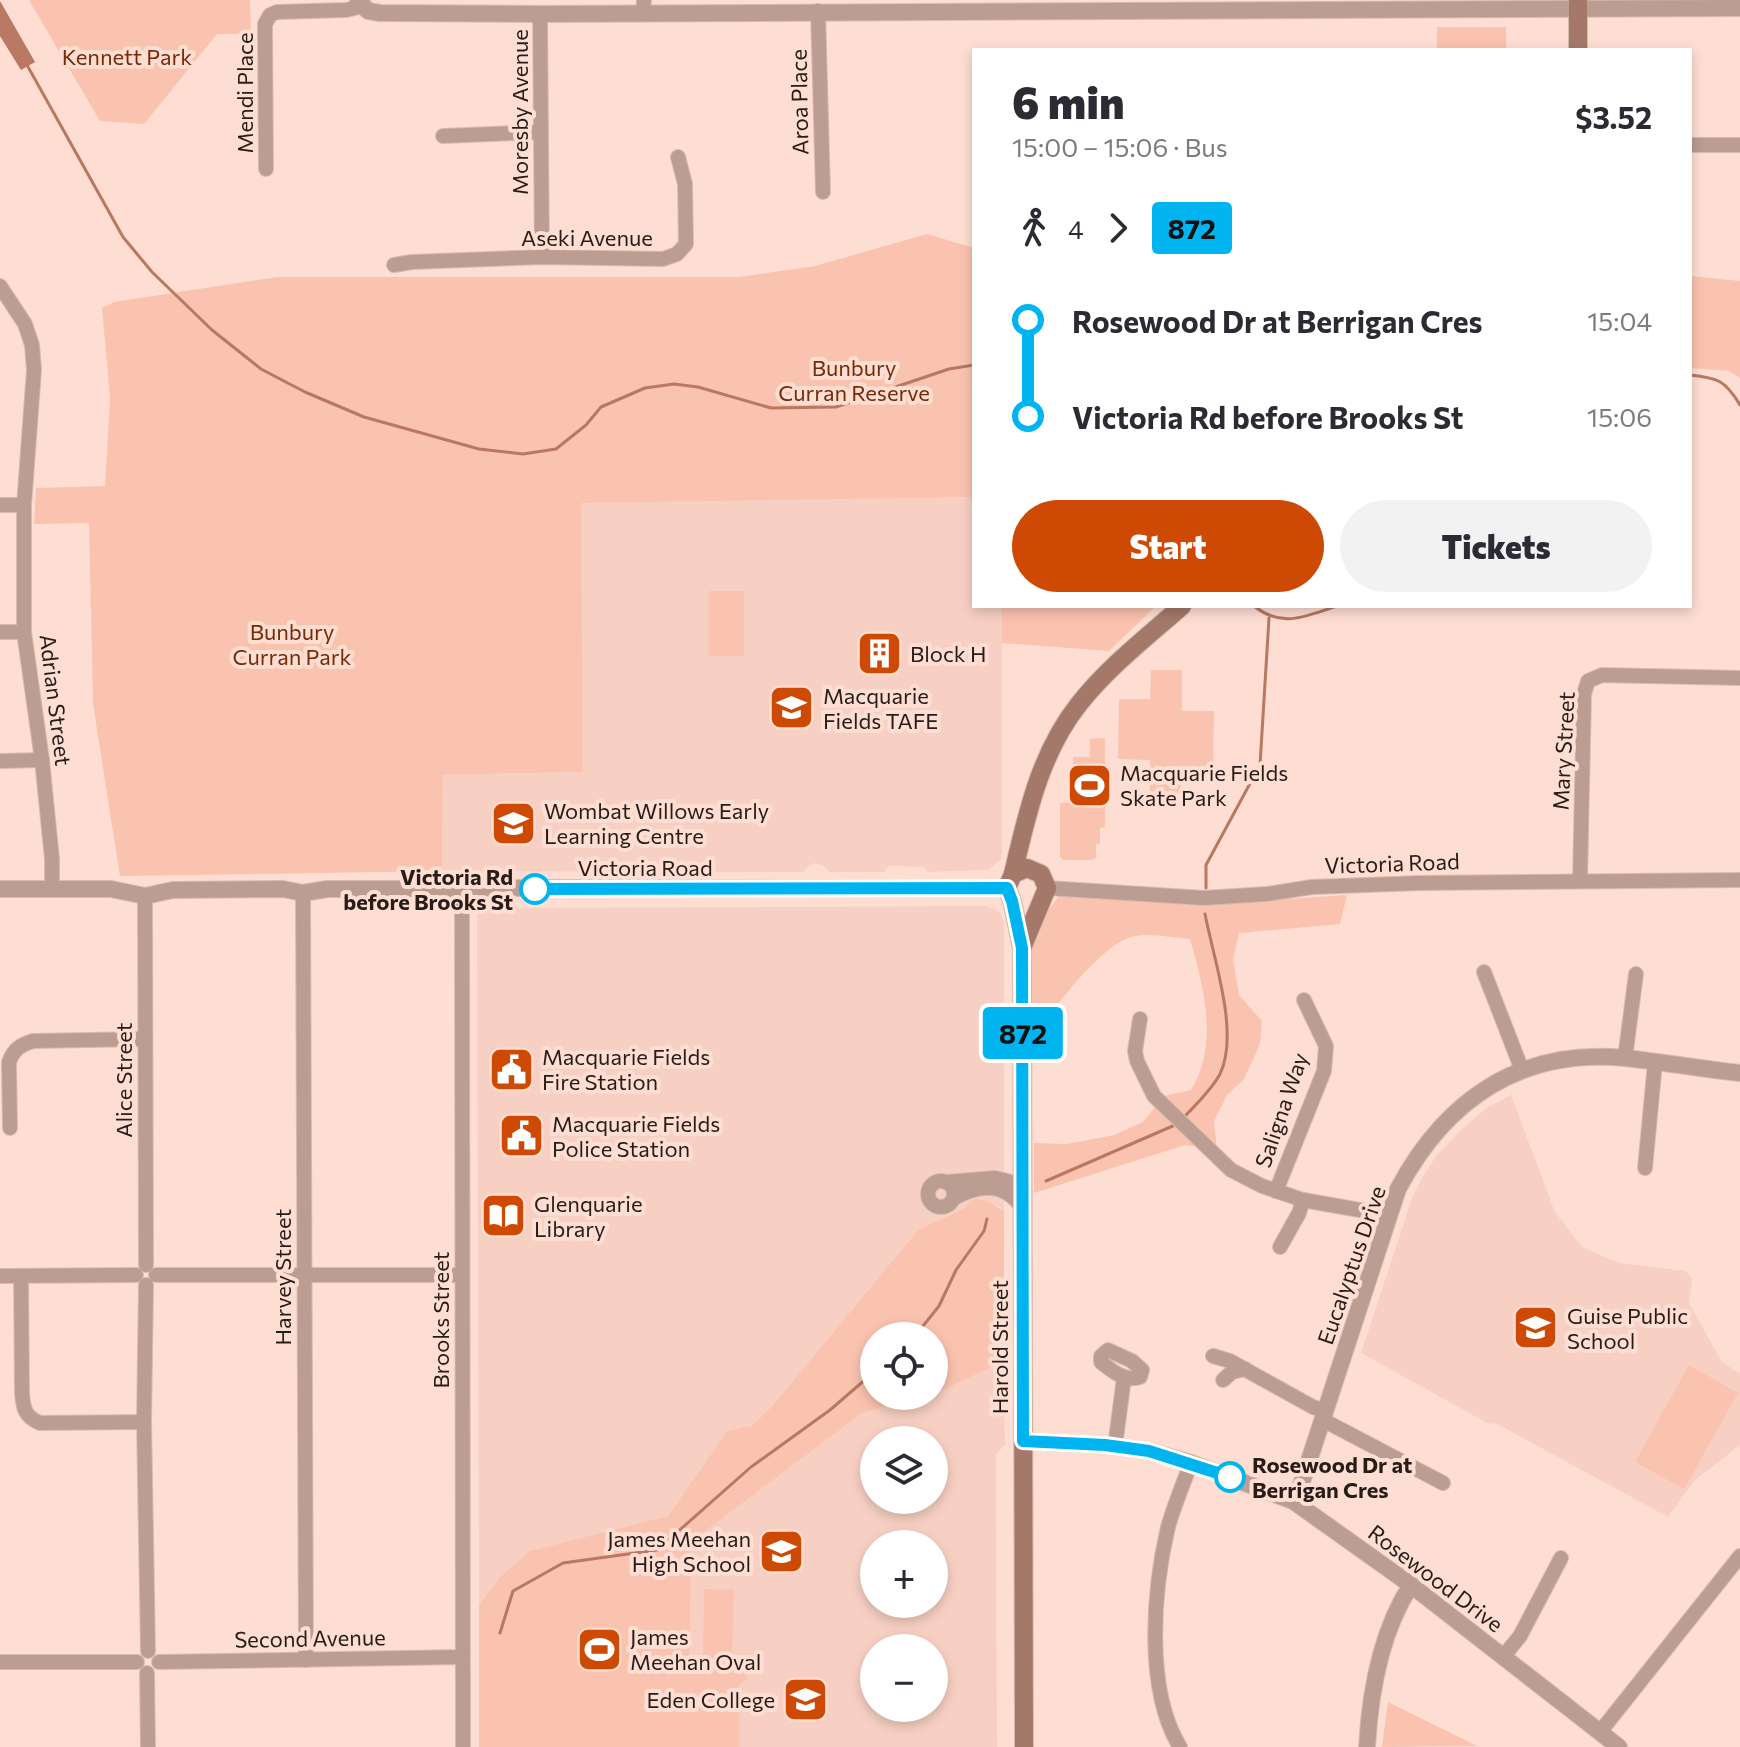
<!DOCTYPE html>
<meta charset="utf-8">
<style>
body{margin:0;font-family:Commissioner,sans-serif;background:#f2f2f3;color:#2b2b33;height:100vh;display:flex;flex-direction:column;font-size:30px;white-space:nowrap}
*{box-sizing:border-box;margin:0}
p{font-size:26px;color:#7c7c81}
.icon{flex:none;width:44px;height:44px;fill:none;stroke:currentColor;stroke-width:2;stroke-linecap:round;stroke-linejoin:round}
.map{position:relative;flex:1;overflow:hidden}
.panel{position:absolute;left:972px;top:48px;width:720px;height:560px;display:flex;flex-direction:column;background:#fff;border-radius:0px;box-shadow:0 4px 12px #0003}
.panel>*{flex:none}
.badge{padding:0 16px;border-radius:6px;font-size:28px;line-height:52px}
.tools{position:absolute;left:860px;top:1322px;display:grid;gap:16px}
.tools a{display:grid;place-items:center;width:88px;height:88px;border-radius:50%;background:#fff;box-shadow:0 4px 12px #0003;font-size:40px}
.map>.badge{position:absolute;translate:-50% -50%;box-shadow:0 0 0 4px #fff}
.legs{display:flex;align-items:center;gap:12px;height:88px;padding:0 40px;font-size:26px}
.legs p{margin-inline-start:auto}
.headline{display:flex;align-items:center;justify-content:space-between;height:136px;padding:0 40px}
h1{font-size:44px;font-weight:800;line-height:60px}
.primary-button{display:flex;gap:16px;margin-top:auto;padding:16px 40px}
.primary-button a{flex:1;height:92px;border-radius:48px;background:#ce4903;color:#fff;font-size:32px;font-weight:800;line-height:92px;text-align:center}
.primary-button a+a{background:#f2f2f3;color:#2b2b33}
ul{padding:0 40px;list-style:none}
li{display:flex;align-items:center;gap:28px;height:96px;font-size:30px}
li i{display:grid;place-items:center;width:12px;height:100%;margin:0 10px;background:currentColor}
li i::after{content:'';width:20px;height:20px;margin:-10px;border:6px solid;border-radius:50%;background:#fff}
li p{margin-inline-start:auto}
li:first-child i{background:linear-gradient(#0000 50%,currentColor 0)}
li:last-child i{background:linear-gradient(currentColor 50%,#0000 0)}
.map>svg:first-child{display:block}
</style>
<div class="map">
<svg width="1740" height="1747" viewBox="0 0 1740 1747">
<rect width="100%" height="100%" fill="#feded3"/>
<g fill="#f8d0c3" fill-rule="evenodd">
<polygon points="974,497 974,606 1002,606 1002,858 989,870 927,872 924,867 889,866 884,872 830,872 824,866 815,863 808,866 804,872 442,871 443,775 583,772 580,502"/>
<polygon points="988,906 1000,912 1004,923 1004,1211 999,1206 974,1199 963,1209 918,1230 773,1405 753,1425 727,1431 668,1516 531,1551 501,1576 479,1605 477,912 481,908"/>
<polygon points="1511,1095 1555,1212 1582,1247 1619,1263 1686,1271 1692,1279 1689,1303 1722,1362 1740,1374 1740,1445 1694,1481 1668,1517 1495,1423 1489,1424 1361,1353 1412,1198 1423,1177 1436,1156 1465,1126 1488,1107"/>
<path d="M1004 1365 1005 1445 996 1454 997 1747H739V1686L747 1678 690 1662 691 1542 861 1414 899 1401 934 1396V1394L992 1367ZM874 1440H934V1500H874ZM874 1544H934V1604H874ZM874 1648H934V1708H874Z"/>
</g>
<g fill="#fac3af">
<polygon points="29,0 250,0 251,34 217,34 144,124 100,121"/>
<rect x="1437" y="27" width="69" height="23"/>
<polygon points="927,234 974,248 974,497 581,503 583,772 443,775 442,871 120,876 93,704 89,523 34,524 36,488 105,486 110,398 102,308 114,302 277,277 739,277 815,266"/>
<polygon points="1690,276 1740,281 1740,378 1729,371 1690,368"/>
<rect x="709" y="591" width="35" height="65"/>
<polygon points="1002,606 1156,606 1109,651 1002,643"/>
<polygon points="1151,670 1182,670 1182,711 1214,711 1213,773 1181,772 1181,793 1150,792 1150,760 1118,759 1119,699 1150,699"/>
<polygon points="1105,738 1105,827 1100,828 1100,844 1096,844 1096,858 1092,860 1063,860 1060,857 1060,803 1073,802 1073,757 1090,757 1090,739"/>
<path d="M1060 895 1192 905 1347 895 1340 924 1239 933 1233 959 1239 995 1262 1021 1260 1044 1244 1079 1227 1095 1214 1121 1217 1149 1185 1145 1034 1193V1143L1067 1144 1114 1135 1143 1122 1164 1096 1191 1090C1219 1044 1204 988 1190 939 1173 938 1151 933 1135 936 1101 942 1051 1013 1031 1040L1028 935Z"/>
<polygon points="974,1199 988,1201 1004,1211 1004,1365 992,1367 934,1394 934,1336 874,1336 874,1396 929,1396 899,1401 861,1414 691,1542 690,1662 738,1668 748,1678 739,1686 739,1747 479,1747 479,1605 501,1576 530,1551 668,1516 727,1431 753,1425 773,1405 918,1230 963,1209"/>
<polygon points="1689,1365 1738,1393 1684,1489 1635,1462"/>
<polygon points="704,1589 734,1590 732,1661 703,1660"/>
<polygon points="1388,1702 1477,1746 1382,1747"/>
</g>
<polygon fill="#b87862" points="0,1 35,62 21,70 0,36"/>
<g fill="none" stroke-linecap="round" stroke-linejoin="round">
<g stroke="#b87862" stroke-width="3">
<polyline points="27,65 123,237 152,272 212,330 261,369 305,392 364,417 479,449 523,454 556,449 586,425 601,407 645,388 674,384 698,387 771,408 836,407 949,369 974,365"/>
<path d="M1690 375C1718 378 1725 380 1740 405"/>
<path d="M1254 606C1283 629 1305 616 1337 606"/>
<polyline points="1206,888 1206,865 1260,765 1269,618"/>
<path d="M1184 1117C1196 1105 1212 1089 1220 1074 1240 1033 1213 957 1205 914"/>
<polyline points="1046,1181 1175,1125"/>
<polyline points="915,1336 939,1306 956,1270 984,1231 987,1219"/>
<polyline points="500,1633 513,1591 563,1563 657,1550 751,1467 830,1410 874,1372"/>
</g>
<defs>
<g id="minor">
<polyline points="818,11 823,192"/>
<polyline points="643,13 644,0"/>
<polyline points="540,14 542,257"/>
<polyline points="443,136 541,132"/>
<polyline points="1690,145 1740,145"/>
<polyline points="266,169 265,24 270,15 277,12 346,10 363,6"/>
<polyline points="394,265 412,262 542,257 663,259 677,254 686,244 685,184 678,157"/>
<polyline points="0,286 25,324 32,345 34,370 24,505 24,632 42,760 52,859 52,889"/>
<polyline points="0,505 24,505"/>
<polyline points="0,632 24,632"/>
<polyline points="0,761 42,760"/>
<polyline points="1580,880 1584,694 1588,681 1602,675 1740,678"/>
<polyline points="1047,888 1204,898 1267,894 1312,887 1420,883 1740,880"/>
<polyline points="303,893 306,1660"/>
<polyline points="462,894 463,1747"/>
<polyline points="145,896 146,1265"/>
<polyline points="1484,972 1522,1070"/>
<polyline points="1140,1019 1135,1051 1137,1061 1154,1096 1231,1170 1262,1186 1303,1200 1388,1215"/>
<polyline points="1625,1058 1636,974"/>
<path d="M10 1128 9 1062C14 1049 20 1045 33 1041L144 1039"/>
<polyline points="1645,1168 1655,1063"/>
<circle cx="941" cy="1194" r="13"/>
<polyline points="946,1182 995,1178 1023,1185"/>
<polyline points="1276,1191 1324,1071 1326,1046 1304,1000"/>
<path d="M954 1198C980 1184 1005 1182 1023 1209"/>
<polyline points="1280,1247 1299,1213 1303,1200"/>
<polyline points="156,1275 462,1275"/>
<polyline points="0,1276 136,1275"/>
<path d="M21 1276 22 1393C23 1408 25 1417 40 1423L144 1422"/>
<polyline points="146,1285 144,1422 148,1651"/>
<path d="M1108 1350 1132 1361 1142 1370 1140 1377C1125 1382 1112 1371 1101 1362V1356Z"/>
<polyline points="1213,1356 1230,1361 1313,1407 1325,1411"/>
<polyline points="1223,1380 1232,1372 1245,1369"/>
<polyline points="1323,1420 1443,1483"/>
<polyline points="1115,1446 1124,1378"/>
<polyline points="1503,1657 1520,1636 1561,1558"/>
<polyline points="0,1662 137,1662"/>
<polyline points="159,1662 462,1657"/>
<polyline points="147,1673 148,1747"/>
<polyline points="1600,1732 1740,1556"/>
<path d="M1180 1747C1145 1690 1153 1591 1168 1527 1174 1506 1183 1484 1191 1463"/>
</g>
<g id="tertiary">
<polyline points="358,0 368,11 380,13 540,14 1740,8"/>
<polyline points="0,889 111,889 145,896 173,890 283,889 303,893 327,889 437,889 462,894 491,888 1007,888"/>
<polyline points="1023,1441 1105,1445 1149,1451 1191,1463 1293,1501 1411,1585 1619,1747"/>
<path d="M1293 1501 1302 1482 1398 1189C1446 1099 1521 1048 1625 1058 1663 1062 1702 1069 1740 1073"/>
<path d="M1367 1747C1370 1693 1381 1631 1411 1585"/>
</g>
<g id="secondary">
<polyline points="1578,0 1578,50"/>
<path d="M1013 874C1027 814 1040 753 1079 704 1108 667 1147 637 1182 606"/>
<polyline points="1022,948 1047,888 1041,874 1027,868 1013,874 1007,888 1012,901 1022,948 1024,1747"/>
</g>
</defs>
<use href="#minor" stroke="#d7bbb1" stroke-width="16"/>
<use href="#tertiary" stroke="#d7bbb1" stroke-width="18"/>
<use href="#secondary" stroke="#d7bbb1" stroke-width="20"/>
<use href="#minor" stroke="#bb9d92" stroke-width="14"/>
<use href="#tertiary" stroke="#bb9d92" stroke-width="16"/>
<use href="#secondary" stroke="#a4796a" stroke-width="18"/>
</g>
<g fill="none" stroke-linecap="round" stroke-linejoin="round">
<defs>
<polyline id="line-1" points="535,889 1007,888 1012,901 1022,948 1023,1441 1105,1445 1149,1451 1230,1477"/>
</defs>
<use href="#line-1" stroke="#fff" stroke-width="18"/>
<use href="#line-1" stroke="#00b5ef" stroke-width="12"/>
</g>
<defs>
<symbol id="building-square" viewBox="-11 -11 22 22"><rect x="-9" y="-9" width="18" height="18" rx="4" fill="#ce4903" stroke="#feded3"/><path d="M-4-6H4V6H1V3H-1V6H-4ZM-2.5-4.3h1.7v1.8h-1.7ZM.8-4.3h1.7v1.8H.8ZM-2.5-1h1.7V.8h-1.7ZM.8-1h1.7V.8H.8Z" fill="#fff"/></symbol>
<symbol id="university-square" viewBox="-11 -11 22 22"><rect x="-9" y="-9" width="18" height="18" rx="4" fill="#ce4903" stroke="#feded3"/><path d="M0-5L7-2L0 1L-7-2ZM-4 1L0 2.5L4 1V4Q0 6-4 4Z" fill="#fff"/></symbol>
<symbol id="stadium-square" viewBox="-11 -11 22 22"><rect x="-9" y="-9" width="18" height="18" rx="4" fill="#ce4903" stroke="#feded3"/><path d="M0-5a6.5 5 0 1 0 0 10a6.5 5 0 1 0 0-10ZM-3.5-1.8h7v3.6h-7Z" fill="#fff"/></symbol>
<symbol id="school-square" viewBox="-11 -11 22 22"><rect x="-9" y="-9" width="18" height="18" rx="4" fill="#ce4903" stroke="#feded3"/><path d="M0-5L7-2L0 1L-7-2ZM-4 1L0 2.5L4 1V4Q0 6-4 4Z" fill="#fff"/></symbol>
<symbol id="civic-square" viewBox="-11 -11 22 22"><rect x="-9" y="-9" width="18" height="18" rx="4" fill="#ce4903" stroke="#feded3"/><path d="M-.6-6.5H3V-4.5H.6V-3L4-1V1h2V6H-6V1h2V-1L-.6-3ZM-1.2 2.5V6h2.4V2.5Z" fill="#fff"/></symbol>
<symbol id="library-square" viewBox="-11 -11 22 22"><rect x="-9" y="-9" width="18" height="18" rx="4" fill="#ce4903" stroke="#feded3"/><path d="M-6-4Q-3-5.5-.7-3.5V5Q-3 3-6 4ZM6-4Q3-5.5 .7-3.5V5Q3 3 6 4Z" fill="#fff"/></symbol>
</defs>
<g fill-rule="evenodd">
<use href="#building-square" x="854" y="628" width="51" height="51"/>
<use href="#university-square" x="766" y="682" width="51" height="51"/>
<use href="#stadium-square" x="1064" y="760" width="51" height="51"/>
<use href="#school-square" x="488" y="798" width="51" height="51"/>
<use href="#civic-square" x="486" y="1044" width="51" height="51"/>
<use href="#civic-square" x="496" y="1110" width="51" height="51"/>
<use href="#library-square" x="478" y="1190" width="51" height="51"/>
<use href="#school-square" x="1510" y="1302" width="51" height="51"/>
<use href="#school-square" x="756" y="1526" width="51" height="51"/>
<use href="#stadium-square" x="574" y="1624" width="51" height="51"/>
<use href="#school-square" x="780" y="1674" width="51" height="51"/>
</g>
<g fill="#fff" stroke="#00b5ef" stroke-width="4">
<circle cx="535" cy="889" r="14"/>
<circle cx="1230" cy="1477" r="14"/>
</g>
<g text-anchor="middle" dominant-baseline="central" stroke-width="8" stroke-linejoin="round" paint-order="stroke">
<g font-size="22" fill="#782a07" stroke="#feded3">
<text x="127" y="56">Kennett Park</text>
<text x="854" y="367">Bunbury<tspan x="854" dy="25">Curran Reserve</tspan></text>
<text x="292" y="631">Bunbury<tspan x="292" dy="25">Curran Park</tspan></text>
</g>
<g font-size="22" fill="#271c18" stroke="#feded3">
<text transform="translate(244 93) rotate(-90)">Mendi Place</text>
<text transform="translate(799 102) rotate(-91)">Aroa Place</text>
<text transform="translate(519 112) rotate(-90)">Moresby Avenue</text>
<text x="587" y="237">Aseki Avenue</text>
<text transform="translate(56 700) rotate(83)">Adrian Street</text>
<text transform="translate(1563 751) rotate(-87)">Mary Street</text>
<text transform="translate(1392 863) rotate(-2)">Victoria Road</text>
<text x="645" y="867">Victoria Road</text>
<text transform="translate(123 1080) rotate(-90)">Alice Street</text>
<text transform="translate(1281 1110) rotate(-71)">Saligna Way</text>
<text transform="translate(1351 1265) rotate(-71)">Eucalyptus Drive</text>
<text transform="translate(282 1277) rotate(-90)">Harvey Street</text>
<text transform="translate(440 1320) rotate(-90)">Brooks Street</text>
<text transform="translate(999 1347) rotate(-90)">Harold Street</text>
<text transform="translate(1436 1578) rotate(37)">Rosewood Drive</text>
<text transform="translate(310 1638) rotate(-1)">Second Avenue</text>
</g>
<g font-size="22" fill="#271c18" stroke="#feded3" text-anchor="start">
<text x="910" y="653">Block H</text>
<text x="823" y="695">Macquarie<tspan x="823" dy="25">Fields TAFE</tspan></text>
<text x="1120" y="772">Macquarie Fields<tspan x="1120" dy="25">Skate Park</tspan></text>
<text x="544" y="810">Wombat Willows Early<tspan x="544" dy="25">Learning Centre</tspan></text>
<text x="542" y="1056">Macquarie Fields<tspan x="542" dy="25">Fire Station</tspan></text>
<text x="552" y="1123">Macquarie Fields<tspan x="552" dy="25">Police Station</tspan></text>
<text x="534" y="1203">Glenquarie<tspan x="534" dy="25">Library</tspan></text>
<text x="1567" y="1315">Guise Public<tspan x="1567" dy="25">School</tspan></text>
<text x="751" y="1538" text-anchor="end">James Meehan<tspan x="751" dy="25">High School</tspan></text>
<text x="630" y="1636">James<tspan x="630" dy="25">Meehan Oval</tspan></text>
<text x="775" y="1699" text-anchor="end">Eden College</text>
</g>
<g font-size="22" font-weight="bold" fill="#271c18" stroke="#feded3" text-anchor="end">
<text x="513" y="876">Victoria Rd<tspan x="513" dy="25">before Brooks St</tspan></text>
<text x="1252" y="1464" text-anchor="start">Rosewood Dr at<tspan x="1252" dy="25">Berrigan Cres</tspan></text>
</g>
</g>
</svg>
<div class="tools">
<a><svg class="icon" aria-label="locate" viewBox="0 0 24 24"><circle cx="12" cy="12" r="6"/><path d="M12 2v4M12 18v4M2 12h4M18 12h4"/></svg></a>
<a><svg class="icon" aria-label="layers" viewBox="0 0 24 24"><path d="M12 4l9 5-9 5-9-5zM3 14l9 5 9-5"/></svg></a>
<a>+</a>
<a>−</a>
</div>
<b class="badge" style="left:1023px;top:1033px;background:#00b5ef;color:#111">872</b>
<section class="panel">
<div class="headline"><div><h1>6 min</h1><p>15:00 – 15:06 · Bus</p></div><b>$3.52</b></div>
<div class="legs"><svg class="icon" aria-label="walk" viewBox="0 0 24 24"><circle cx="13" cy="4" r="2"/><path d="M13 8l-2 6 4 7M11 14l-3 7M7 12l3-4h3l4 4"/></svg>4<svg class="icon" aria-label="forward" viewBox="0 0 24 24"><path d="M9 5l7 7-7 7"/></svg><b class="badge" style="background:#00b5ef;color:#111">872</b></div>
<ul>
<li><i style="color:#00b5ef"></i><b>Rosewood Dr at Berrigan Cres</b><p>15:04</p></li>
<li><i style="color:#00b5ef"></i><b>Victoria Rd before Brooks St</b><p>15:06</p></li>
</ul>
<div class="primary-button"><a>Start</a><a>Tickets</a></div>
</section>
</div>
